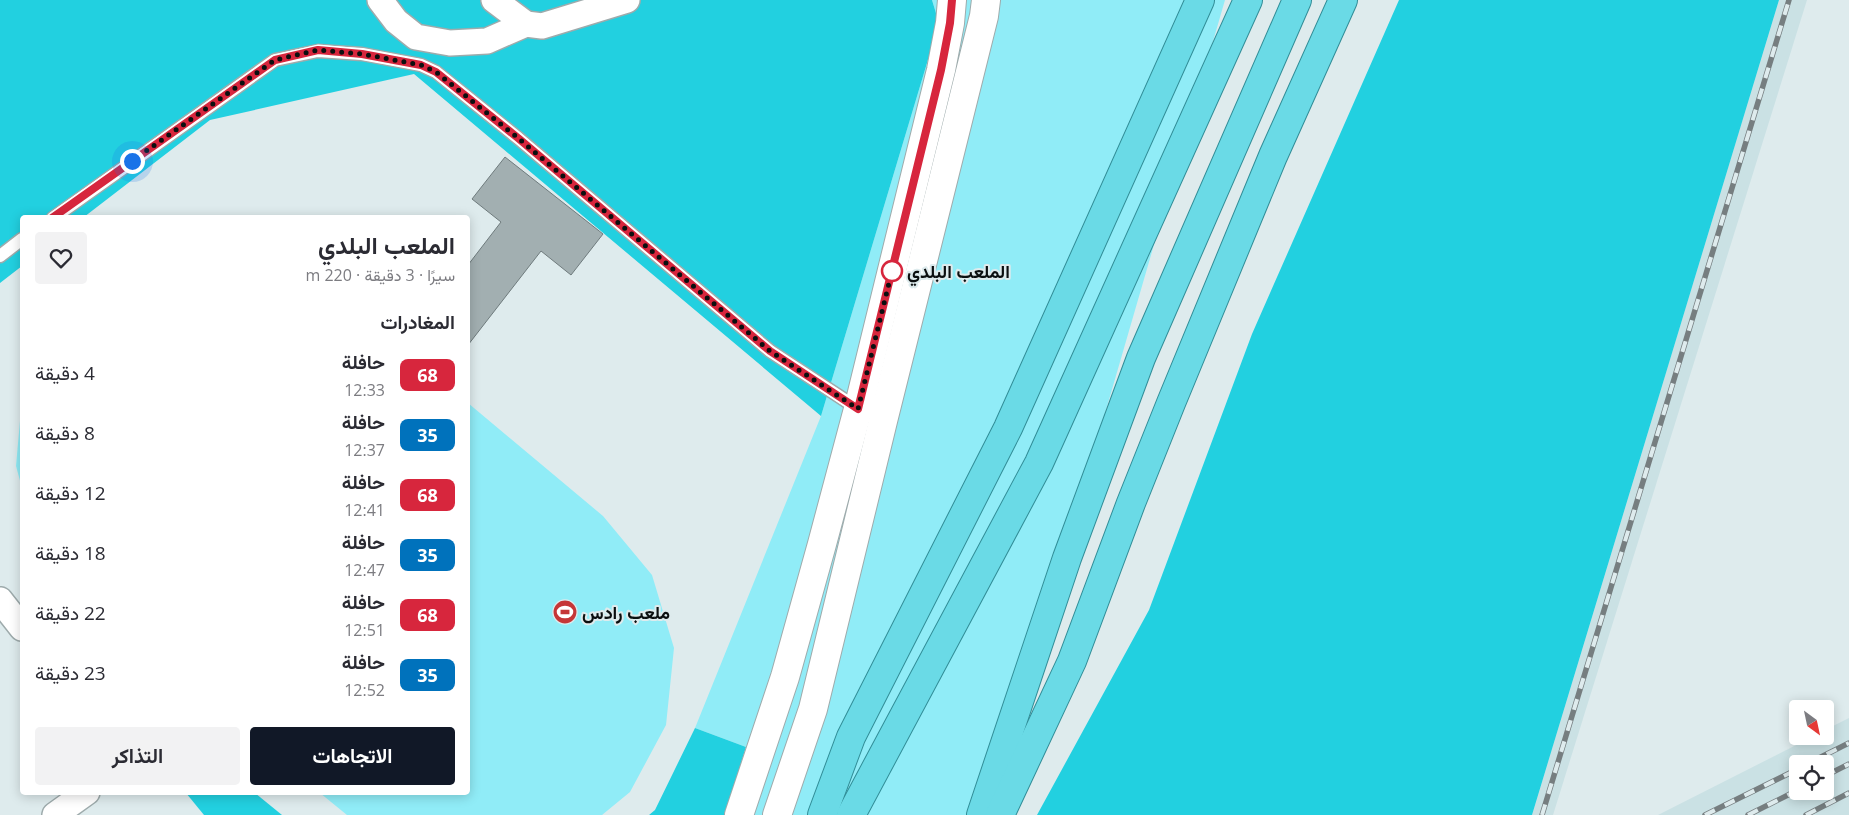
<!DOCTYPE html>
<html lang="ar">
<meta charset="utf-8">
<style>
body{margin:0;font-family:"Open Sans",Vazirmatn,sans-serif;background:#f2f2f3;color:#2b2b33;direction:rtl;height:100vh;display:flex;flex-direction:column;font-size:19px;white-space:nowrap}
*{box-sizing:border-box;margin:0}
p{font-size:16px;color:#7c7c81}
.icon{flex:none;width:28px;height:28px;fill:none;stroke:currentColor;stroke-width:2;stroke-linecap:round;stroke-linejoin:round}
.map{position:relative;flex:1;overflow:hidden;direction:ltr}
.side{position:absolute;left:20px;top:215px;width:450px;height:580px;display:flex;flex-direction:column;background:#fff;border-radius:5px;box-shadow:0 2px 12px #0003;direction:rtl}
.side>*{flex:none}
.badge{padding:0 10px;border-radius:8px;font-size:18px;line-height:32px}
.needle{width:32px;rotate:147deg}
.buttons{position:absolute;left:1789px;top:700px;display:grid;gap:10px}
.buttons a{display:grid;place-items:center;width:45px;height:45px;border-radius:5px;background:#fff;box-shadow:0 2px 12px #0003;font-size:25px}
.you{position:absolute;width:25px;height:25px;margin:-12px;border:4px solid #fff;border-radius:50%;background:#1a73e8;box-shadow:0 0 0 8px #1a73e833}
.map>.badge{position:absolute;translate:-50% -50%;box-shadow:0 0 0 2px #fff}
h2{padding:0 15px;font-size:19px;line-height:45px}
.round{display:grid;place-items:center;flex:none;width:52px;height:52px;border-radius:5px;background:#f2f2f3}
.headline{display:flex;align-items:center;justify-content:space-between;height:85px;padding:0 15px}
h1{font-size:24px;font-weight:700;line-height:38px}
.primary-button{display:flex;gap:10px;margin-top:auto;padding:10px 15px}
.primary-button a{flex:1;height:58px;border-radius:5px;background:#111827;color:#fff;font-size:20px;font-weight:700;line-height:58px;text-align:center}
.primary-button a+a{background:#f2f2f3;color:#2b2b33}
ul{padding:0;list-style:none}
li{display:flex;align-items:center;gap:15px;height:60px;padding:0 15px}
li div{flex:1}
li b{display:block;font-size:19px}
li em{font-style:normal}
li .badge{min-width:55px;font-weight:700;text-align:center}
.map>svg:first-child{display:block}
</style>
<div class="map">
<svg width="1849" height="815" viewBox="0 0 1849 815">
<rect width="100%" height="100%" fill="#deebed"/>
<g fill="#cae1e4" fill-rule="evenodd">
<polygon points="1779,0 1807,0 1553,815 1532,815"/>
<path d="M1849 718V815H1658L1814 736H1825V730ZM1798 764H1825V791H1798Z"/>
</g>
<g fill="#90ecf7">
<polygon points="932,0 1225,0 1001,772 1010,815 725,815 746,747 695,728 821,416 939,23"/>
<polygon points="22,398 22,488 16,466"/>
<polygon points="468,403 603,516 652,575 674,648 666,725 630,792 602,815 347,815 320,793 468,792"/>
</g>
<g fill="#22d0e0">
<polygon points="0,0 932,0 939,23 821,416 414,74 210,120 84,217 22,218 22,266 0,283"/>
<polygon points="1399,0 1779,0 1532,815 1037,815 1149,610 1252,334"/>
<polygon points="695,728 746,747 725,815 649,815 655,810"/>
<polygon points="186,793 255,793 282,815 204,815"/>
</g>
<polygon fill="#a2afb1" stroke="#6f7b7d" points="505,157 603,234 571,275 541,251 468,345 468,265 501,222 472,199"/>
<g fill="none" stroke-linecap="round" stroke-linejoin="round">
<defs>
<g id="service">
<polyline points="53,218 275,60 318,51 362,54 421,65 436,72 518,138 770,351 860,410"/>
<polyline points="0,256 22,239"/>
</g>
<g id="minor">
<polyline points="380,0 396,21 416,37 450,43 487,41 526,24 542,26 627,0"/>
<polyline points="494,0 526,24"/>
<polyline points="0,600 22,628"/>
<polyline points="55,815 87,792"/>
</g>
<g id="tertiary">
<polyline points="739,815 785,677 822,544 858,409 941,70 950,23 952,0"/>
<polyline points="777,815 813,709 883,421 984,16 986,0"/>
</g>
<g id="trunk">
<polyline points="822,815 851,737 1008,428 1200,0"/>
<polyline points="851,815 1039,463 1248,0"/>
<polyline points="981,815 1067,558 1141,358 1297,0"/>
<polyline points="1000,815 1072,661 1131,503 1171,403 1273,156 1343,0"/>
</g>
</defs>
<use href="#service" stroke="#9eabac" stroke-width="15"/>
<use href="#minor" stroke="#9eabac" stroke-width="28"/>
<use href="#tertiary" stroke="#9eabac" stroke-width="30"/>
<use href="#trunk" stroke="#318d97" stroke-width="30"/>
<use href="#service" stroke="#fff" stroke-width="12"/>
<use href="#minor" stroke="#fff" stroke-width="25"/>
<use href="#tertiary" stroke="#fff" stroke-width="28"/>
<use href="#trunk" stroke="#6adae6" stroke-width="28"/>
<defs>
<g id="rail">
<polyline points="1807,764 1849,743"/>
<polyline points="1825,776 1849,764"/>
<polyline points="1542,815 1789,0"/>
<polyline points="1705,815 1798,769"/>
<polyline points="1748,815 1798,790"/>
<polyline points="1806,815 1849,793"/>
</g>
</defs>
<use href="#rail" stroke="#767e80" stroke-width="5.5"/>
<use href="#rail" stroke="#deebed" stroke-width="4" stroke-dasharray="11" stroke-linecap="butt"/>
</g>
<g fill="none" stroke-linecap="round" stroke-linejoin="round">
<defs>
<polyline id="line" points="52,218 275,60 318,50 362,54 421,65 436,72 518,138 770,351 858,409 941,70 950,23 952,0"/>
</defs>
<use href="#line" stroke="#fff" stroke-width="11"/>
<use href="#line" stroke="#d7263d" stroke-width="8"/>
<polyline stroke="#0b0f10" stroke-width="5" stroke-dasharray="0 9" points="132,161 275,60 318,50 362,54 421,65 436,72 518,138 770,351 858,409 894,263 892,271"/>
</g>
<defs>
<symbol id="stadium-disc" viewBox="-11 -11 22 22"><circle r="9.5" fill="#c53637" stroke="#deebed"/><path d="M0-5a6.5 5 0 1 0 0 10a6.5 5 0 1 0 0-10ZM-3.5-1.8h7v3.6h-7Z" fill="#fff"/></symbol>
</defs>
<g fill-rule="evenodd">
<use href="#stadium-disc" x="551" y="598" width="28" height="28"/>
</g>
<circle fill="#fff" stroke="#d7263d" stroke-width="2.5" cx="892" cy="271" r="10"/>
<g text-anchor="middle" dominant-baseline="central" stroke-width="4" stroke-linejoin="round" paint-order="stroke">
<g font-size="18" font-weight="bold" fill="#0b0f10" stroke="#deebed" text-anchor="start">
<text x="907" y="271">الملعب البلدي</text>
</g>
<g font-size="18" font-weight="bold" fill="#0b0f10" stroke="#deebed" text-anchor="start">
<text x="582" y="612">ملعب رادس</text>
</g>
</g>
</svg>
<div class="buttons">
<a><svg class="needle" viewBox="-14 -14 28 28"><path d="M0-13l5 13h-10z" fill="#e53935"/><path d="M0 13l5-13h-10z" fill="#7c7c81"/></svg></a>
<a><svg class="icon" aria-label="locate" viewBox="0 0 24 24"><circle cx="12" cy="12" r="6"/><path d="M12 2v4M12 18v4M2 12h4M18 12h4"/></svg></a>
</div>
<div class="you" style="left:132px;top:161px"></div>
<section class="side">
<div class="headline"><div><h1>الملعب البلدي</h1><p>سيرًا · 3 دقيقة · 220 m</p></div><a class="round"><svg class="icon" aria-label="heart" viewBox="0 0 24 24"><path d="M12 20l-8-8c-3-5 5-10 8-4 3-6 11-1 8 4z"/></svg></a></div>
<h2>المغادرات</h2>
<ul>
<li><span class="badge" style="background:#d7263d;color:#fff">68</span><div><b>حافلة</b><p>12:33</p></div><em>4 دقيقة</em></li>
<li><span class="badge" style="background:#0072bc;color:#fff">35</span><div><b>حافلة</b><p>12:37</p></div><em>8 دقيقة</em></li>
<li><span class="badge" style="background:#d7263d;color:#fff">68</span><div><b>حافلة</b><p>12:41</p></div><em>12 دقيقة</em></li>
<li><span class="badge" style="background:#0072bc;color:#fff">35</span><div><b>حافلة</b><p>12:47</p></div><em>18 دقيقة</em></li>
<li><span class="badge" style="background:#d7263d;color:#fff">68</span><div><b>حافلة</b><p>12:51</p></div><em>22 دقيقة</em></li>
<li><span class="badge" style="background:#0072bc;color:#fff">35</span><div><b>حافلة</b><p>12:52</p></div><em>23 دقيقة</em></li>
</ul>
<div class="primary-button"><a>الاتجاهات</a><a>التذاكر</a></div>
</section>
</div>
